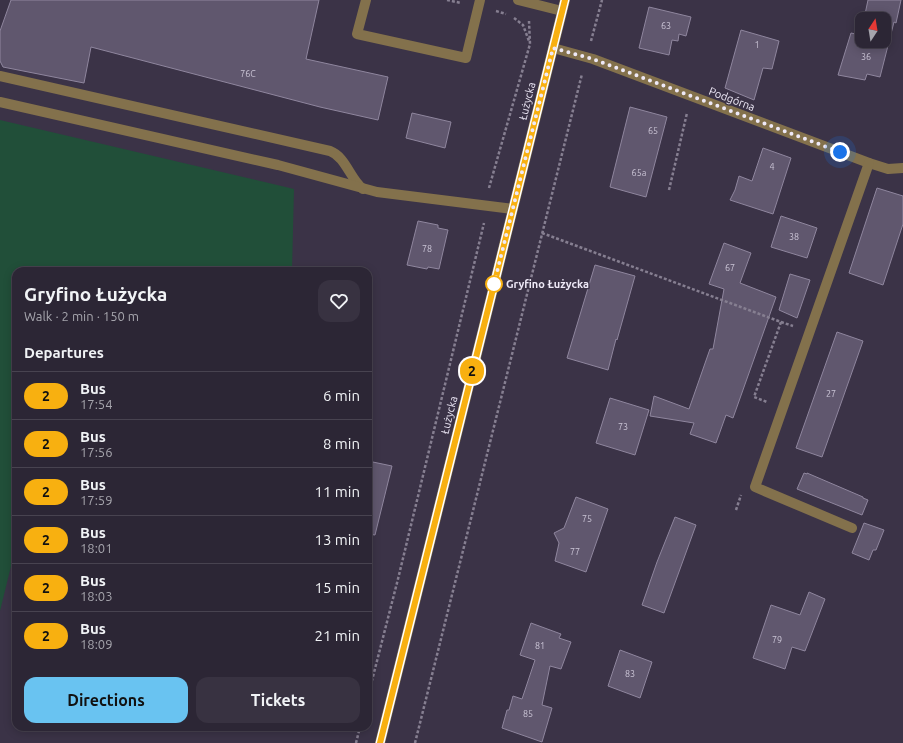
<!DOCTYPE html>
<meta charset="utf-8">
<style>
body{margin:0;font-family:Ubuntu,sans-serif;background:#383241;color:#f1f3f6;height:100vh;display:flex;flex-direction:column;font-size:15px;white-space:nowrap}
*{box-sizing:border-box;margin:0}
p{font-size:13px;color:#a6a5ad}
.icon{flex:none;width:22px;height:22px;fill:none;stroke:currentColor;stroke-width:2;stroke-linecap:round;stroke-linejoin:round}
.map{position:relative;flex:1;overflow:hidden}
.sheet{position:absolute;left:12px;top:267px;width:360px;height:464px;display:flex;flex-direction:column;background:#2c2635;border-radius:12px;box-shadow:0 2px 10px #0003,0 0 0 1px #484350}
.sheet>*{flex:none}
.badge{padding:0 8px;border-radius:13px;font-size:14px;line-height:26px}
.needle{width:26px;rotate:12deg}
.buttons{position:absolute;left:855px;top:12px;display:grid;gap:8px}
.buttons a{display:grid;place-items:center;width:36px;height:36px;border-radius:8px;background:#2c2635;box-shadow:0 2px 10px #0003,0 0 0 1px #484350;font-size:20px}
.you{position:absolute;width:20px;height:20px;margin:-10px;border:3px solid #fff;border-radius:50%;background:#1a73e8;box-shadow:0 0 0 6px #1a73e833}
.map>.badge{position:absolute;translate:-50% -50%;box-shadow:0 0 0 2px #fff}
h2{padding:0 12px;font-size:15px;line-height:36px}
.round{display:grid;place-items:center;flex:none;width:42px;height:42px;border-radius:12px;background:#383241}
.head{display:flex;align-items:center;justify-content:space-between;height:68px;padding:0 12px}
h1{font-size:19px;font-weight:600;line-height:30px}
.primary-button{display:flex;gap:8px;margin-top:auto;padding:8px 12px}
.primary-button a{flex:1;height:46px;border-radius:12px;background:#69c3f1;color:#111;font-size:16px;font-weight:600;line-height:46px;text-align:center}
.primary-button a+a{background:#383241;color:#f1f3f6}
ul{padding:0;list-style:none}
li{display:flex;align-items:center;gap:12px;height:48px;padding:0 12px;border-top:1px solid #484350}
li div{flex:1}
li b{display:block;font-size:15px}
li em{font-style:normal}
li .badge{min-width:44px;font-weight:700;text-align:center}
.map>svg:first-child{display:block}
</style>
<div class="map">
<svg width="903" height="743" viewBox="0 0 903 743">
<rect width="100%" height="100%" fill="#3b3347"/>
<polygon fill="#214f39" points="0,120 294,189 292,271 16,271 16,546 0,611"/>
<g fill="#60576e" stroke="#8f869e">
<polygon points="11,0 319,0 306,59 388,77 378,120 320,107 91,47 84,83 3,67 0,61 0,31"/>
<polygon points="868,0 901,0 896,23 894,22 880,77 867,74 865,80 838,75 851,33 860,35 862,28 862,41 884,41 884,19 864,19"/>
<polygon points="649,7 691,17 686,36 679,34 678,41 672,40 669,55 639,48"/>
<polygon points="741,30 779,41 772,69 763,68 754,100 725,88"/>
<polygon points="630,107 667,117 646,197 610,187"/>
<polygon points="412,113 451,122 445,148 406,138"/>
<polygon points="763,148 791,158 773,214 730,200 735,190 739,176 752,181"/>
<polygon points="877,188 903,196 903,224 883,285 849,273"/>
<polygon points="781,216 817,228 807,258 771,247"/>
<polygon points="418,221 438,225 438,228 448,230 439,269 428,267 427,269 407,265"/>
<polygon points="724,243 751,253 740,283 776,297 733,418 726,415 716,443 690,434 694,423 650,416 654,396 689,409 710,349 713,349 724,289 709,284"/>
<polygon points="595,265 635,276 617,340 616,339 608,370 567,358"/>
<polygon points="790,274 810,280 797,318 779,310"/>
<polygon points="837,332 863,341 822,457 796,448"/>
<polygon points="610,398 649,410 635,455 596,443"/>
<polygon points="368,461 392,466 375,535 368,534"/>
<polygon points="804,473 807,474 807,473 863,497 863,498 868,500 862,515 797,489"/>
<polygon points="576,497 608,509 586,572 555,561 559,543 554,533 564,528"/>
<polygon points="675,517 696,525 664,613 642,605 657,562"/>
<polygon points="864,523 884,530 876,550 873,550 869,560 852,553"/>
<polygon points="809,592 825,599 805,651 792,647 785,669 753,658 771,605 800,615"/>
<polygon points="531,623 561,634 559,638 571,642 561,669 550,666 542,705 552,708 542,742 502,728 507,710 509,710 513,696 522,699 535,660 520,655"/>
<polygon points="620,650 652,662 640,698 608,686"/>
</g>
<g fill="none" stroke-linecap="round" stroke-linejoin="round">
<g stroke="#867f91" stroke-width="2.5" stroke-dasharray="3 2" stroke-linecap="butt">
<polyline points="447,0 461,3"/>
<polyline points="496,11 506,14"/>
<polyline points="514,18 523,25 529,41"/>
<polyline points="591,41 602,0"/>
<polyline points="489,188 530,44 529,21"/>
<polyline points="669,190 687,113"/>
<polyline points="542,233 781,322 754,397 767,402"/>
<polyline points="781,322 793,326"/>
<polyline points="736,510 741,495"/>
<polyline points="368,696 398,579 484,223"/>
<polyline points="356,743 360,727"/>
<polyline points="415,743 582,74"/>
</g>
<g stroke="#83714c" stroke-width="10">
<polyline points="366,0 357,34 466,58 480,0"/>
<polyline points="518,0 562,11"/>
<polyline points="553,48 593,59 869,163 888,169 903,168"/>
<path d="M0 76 330 151C346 157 350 179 363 189"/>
<polyline points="0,102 278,165 377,192 513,209"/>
<polyline points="852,528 755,487 869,163"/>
<polyline points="380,743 565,0"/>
</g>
</g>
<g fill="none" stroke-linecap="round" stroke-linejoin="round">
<defs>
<polyline id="line" points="380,743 565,0"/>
</defs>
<use href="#line" stroke="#fff" stroke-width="9"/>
<use href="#line" stroke="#f8b010" stroke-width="6"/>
<polyline stroke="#eee9f7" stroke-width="4" stroke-dasharray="0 7.2" points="494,284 553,48 593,59 840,152"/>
</g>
<circle fill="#fff" stroke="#f8b010" stroke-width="2" cx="494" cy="284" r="8"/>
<g text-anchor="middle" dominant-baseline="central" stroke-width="3" stroke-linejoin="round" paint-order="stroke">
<g font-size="9" fill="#cac4d5">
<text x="666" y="26">63</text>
<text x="757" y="45">1</text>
<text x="866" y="57">36</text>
<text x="248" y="74">76C</text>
<text x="653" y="131">65</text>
<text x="772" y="167">4</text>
<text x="639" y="173">65a</text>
<text x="794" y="237">38</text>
<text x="427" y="249">78</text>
<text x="730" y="268">67</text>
<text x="831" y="394">27</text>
<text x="623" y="427">73</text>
<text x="587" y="519">75</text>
<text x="575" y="552">77</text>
<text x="777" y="640">79</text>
<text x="540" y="646">81</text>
<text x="630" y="674">83</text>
<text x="528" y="714">85</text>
</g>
<g font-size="11" fill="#eee9f7" stroke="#3b3347">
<text transform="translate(732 99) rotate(21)">Podgórna</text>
<text transform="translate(527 101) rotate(-76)">Łużycka</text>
<text transform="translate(449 415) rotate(-76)">Łużycka</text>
</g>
<g font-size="11" font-weight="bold" fill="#eee9f7" stroke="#3b3347" text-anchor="start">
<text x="506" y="284">Gryfino Łużycka</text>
</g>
</g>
</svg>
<div class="buttons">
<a><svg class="needle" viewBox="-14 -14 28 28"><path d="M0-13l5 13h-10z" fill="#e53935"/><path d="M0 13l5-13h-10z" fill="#a6a5ad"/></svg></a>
</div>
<div class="you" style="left:840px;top:152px"></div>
<b class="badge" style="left:472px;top:371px;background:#f8b010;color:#111">2</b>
<section class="sheet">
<div class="head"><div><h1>Gryfino Łużycka</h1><p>Walk · 2 min · 150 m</p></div><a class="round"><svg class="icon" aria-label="heart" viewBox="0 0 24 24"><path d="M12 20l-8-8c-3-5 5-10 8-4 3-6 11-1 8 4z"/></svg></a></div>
<h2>Departures</h2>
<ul>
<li><span class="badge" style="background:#f8b010;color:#111">2</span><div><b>Bus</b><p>17:54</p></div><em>6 min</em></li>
<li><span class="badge" style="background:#f8b010;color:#111">2</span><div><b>Bus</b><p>17:56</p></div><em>8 min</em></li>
<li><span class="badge" style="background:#f8b010;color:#111">2</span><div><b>Bus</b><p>17:59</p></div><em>11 min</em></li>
<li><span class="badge" style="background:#f8b010;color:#111">2</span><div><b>Bus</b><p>18:01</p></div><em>13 min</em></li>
<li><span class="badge" style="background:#f8b010;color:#111">2</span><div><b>Bus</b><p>18:03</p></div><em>15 min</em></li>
<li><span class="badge" style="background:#f8b010;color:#111">2</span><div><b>Bus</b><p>18:09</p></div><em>21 min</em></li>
</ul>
<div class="primary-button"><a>Directions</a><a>Tickets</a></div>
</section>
</div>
